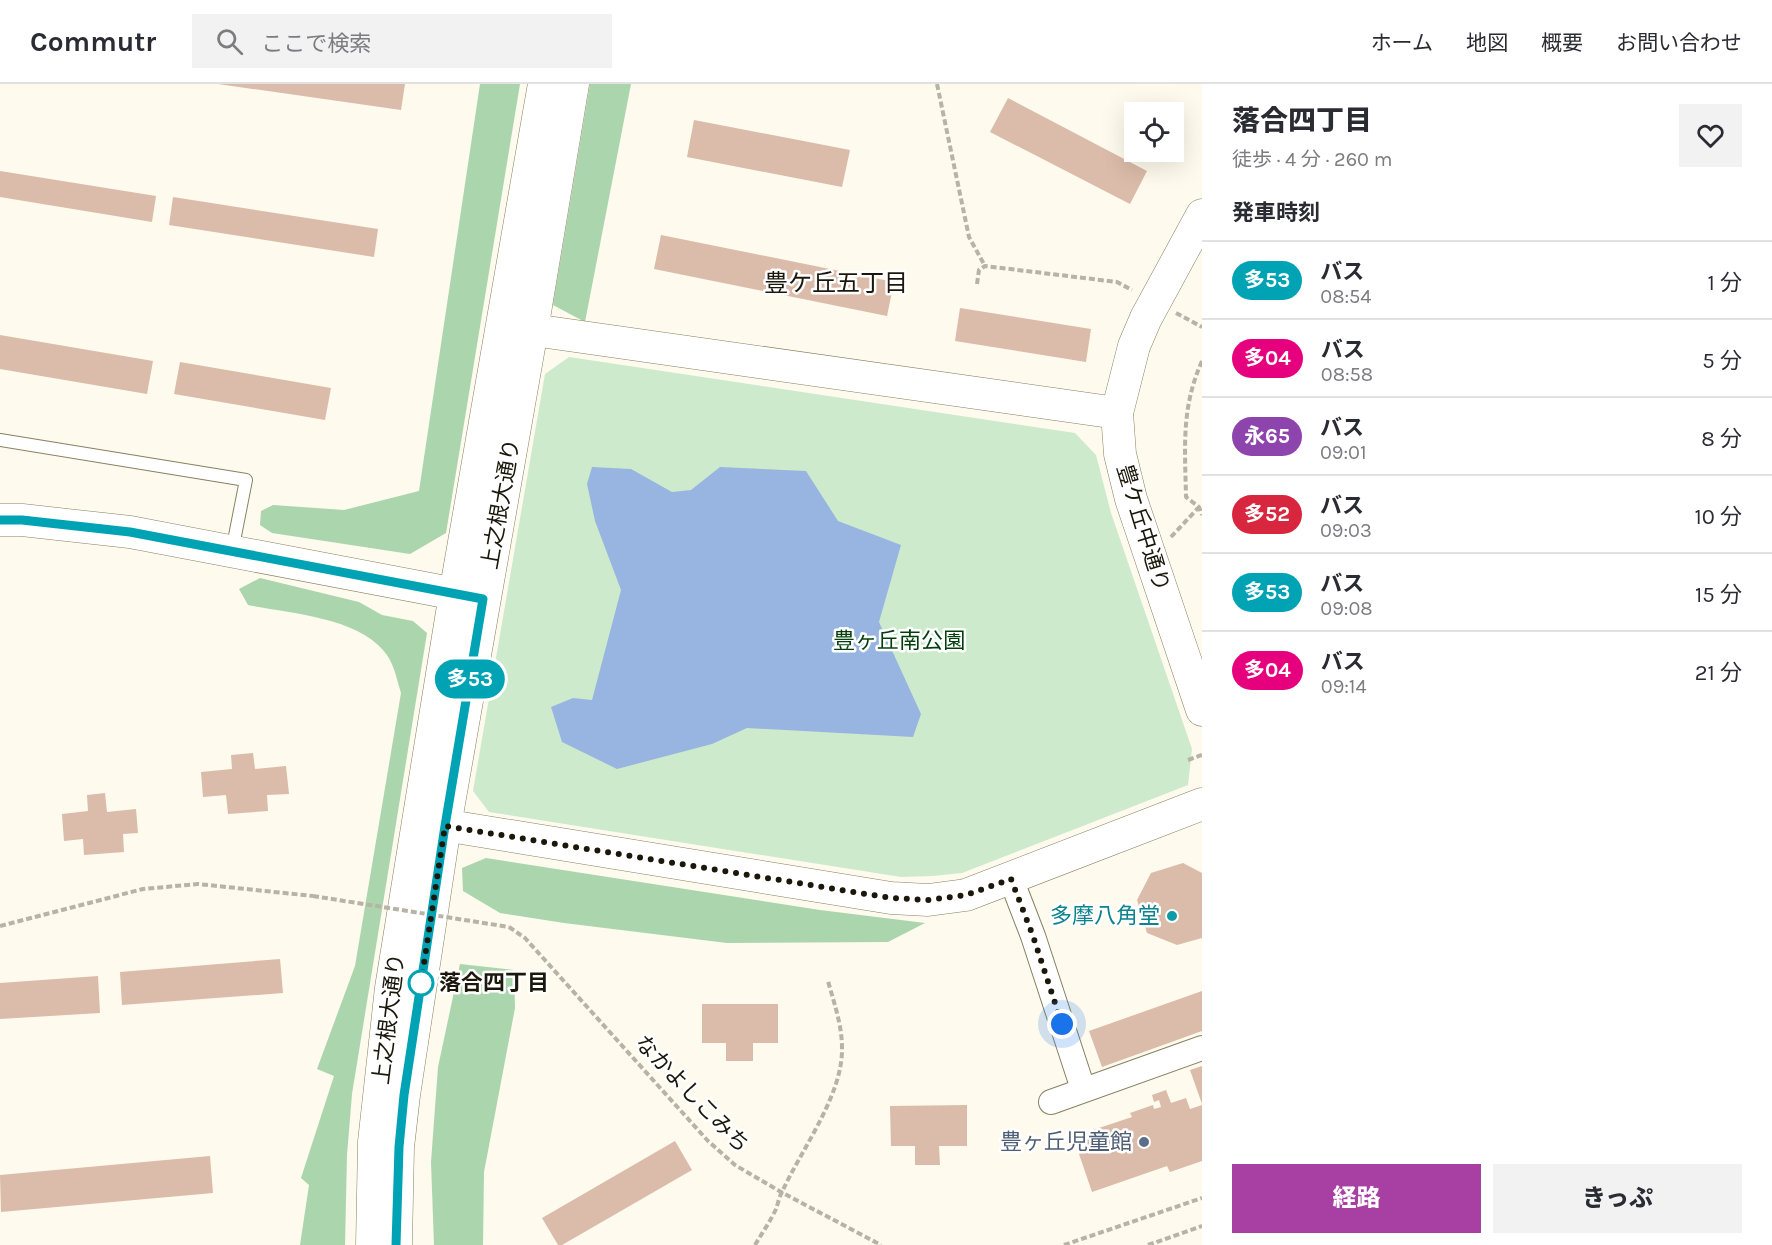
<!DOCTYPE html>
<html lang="ja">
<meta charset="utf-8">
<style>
body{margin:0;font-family:Karla,"Noto Sans JP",sans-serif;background:#f2f2f3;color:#2b2b33;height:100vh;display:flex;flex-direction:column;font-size:22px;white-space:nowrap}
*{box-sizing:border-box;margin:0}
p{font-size:20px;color:#7c7c81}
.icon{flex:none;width:33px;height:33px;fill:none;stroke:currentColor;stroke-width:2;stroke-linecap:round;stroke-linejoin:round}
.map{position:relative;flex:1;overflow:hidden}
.drawer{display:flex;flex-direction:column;background:#fff;width:570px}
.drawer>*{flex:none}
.badge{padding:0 12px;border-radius:20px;font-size:21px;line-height:39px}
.tools{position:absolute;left:1124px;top:18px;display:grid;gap:12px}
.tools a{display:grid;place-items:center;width:60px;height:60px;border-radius:0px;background:#fff;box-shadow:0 6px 24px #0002;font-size:30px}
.you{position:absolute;width:30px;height:30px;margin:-15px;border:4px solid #fff;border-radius:50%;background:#1a73e8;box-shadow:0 0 0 9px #1a73e833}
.map>.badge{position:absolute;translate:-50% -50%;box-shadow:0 0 0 3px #fff}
h2{padding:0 30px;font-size:22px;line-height:54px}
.round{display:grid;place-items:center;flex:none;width:63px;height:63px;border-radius:0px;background:#f2f2f3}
.headline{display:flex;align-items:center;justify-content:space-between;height:102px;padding:0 30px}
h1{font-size:28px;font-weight:800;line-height:45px}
.button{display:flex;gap:12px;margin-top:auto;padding:12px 30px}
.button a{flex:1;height:69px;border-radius:0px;background:#a83fa2;color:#fff;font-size:24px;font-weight:800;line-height:69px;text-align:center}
.button a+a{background:#f2f2f3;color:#2b2b33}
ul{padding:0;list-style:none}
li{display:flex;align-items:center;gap:18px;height:78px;padding:0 30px;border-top:2px solid #e1e1e2}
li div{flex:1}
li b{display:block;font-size:22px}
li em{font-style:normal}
li .badge{min-width:66px;font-weight:700;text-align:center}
header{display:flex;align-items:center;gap:36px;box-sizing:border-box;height:84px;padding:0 30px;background:#fff;border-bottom:2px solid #e1e1e2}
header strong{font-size:28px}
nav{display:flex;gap:33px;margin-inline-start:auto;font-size:21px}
.search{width:420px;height:54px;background:#f2f2f3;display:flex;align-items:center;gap:15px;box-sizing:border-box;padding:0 21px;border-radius:0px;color:#7c7c81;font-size:22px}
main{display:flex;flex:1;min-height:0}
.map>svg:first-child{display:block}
</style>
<header>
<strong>Commutr</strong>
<div class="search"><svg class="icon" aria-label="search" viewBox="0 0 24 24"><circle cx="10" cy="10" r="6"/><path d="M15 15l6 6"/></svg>ここで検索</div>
<nav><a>ホーム</a><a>地図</a><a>概要</a><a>お問い合わせ</a></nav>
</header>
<main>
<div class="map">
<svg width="1202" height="1161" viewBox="0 0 1202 1161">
<rect width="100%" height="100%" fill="#fefaed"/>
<polygon fill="#cdeacd" points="569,273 1075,349 1096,371 1111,429 1192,665 1188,701 962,789 932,792 901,793 489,728 473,707 545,290"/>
<g fill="#abd5ac">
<polygon points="480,0 520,0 446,449 410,470 272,449 260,441 261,427 273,421 344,426 419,407"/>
<polygon points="590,0 631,0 585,238 553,221"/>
<path d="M260 494 359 518 382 531 413 537 427 549 352 1010 347 1071 345 1161H300L309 1101 301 1094 334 992 317 985 355 882 401 609C396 593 394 578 383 566 355 533 288 529 248 521L239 505Z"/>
<polygon points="486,774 820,826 925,839 888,858 727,859 564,839 500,829 463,807 462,784"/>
<polygon points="460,880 514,886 515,924 484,1088 483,1161 434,1161 431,1078 438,983"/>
</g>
<polygon fill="#98b5e1" points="592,383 631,385 672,408 691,406 720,383 806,387 838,437 901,461 879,538 921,630 913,653 747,644 712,660 617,685 562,658 551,623 573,614 592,616 621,506 595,437 587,400"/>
<g fill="#dbbba9">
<polygon points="218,0 405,0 401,26"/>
<polygon points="1008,14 1147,87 1130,120 990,48"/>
<polygon points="694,36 850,66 842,103 687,73"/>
<polygon points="0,87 156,112 152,138 0,113"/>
<polygon points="173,113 378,145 374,173 169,141"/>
<polygon points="661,151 894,198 887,232 654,185"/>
<polygon points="960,224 1091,245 1086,278 955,257"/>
<polygon points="0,251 153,277 147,310 0,285"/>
<polygon points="180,278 331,304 325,336 174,310"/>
<polygon points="253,669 255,685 286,682 289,710 267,711 268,727 228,730 226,711 203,713 201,688 232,685 231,671"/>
<polygon points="105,709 107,728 136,725 138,749 123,750 124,768 84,771 83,755 64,757 62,730 88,727 87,711"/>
<polygon points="1183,779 1202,789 1202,854 1177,861 1147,849 1137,816 1151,789"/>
<polygon points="280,875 283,909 122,921 120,888"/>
<polygon points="98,892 100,929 0,935 0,899"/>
<polygon points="1202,907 1202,947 1102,983 1089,947"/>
<polygon points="702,920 778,920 778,959 753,959 753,977 726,977 726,959 702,959"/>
<polygon points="1202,982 1202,1020 1190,986"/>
<polygon points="1166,1006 1171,1019 1186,1014 1190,1025 1202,1021 1202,1077 1170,1088 1167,1082 1092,1108 1079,1070 1084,1068 1080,1055 1089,1052 1093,1063 1098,1061 1093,1046 1132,1033 1130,1029 1153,1021 1154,1025 1161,1023 1159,1016 1154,1018 1152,1011"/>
<polygon points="967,1021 967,1062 939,1062 940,1081 915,1081 915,1062 891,1062 890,1022"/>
<polygon points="675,1057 692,1086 562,1161 558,1161 542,1134"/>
<polygon points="210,1072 213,1109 1,1128 0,1091"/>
</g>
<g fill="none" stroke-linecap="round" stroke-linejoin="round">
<defs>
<polyline id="service" points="0,356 246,396 232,467"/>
<g id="minor">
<polyline points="1011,795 1033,852 1083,1005"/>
<polyline points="1051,1018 1202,964"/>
</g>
<g id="tertiary">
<polyline points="1202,131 1146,234 1134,262 1117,329 1120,370 1131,415 1202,626"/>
<polyline points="512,243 1117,329"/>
<polyline points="0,436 22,436 130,448 477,514"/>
<polyline points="425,738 891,814 928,816 966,811 1202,720"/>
<polyline points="372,1161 374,1058 391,904 455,510 544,0"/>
<polyline points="396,1161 398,1063 404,1011 445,742 532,246 573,0"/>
</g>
</defs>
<use href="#service" stroke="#888062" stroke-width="14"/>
<use href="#minor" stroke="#888062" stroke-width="26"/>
<use href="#tertiary" stroke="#888062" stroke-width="33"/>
<g stroke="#b7b3a6" stroke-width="4" stroke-dasharray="6 3" stroke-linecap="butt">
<polyline points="937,0 969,153 985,182"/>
<polyline points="977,200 979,186 985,182 1117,198 1132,206"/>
<polyline points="1176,229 1202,243"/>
<path d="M1202 277C1181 324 1185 363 1186 413L1199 423 1202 431"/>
<polyline points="1171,453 1199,423"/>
<polyline points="1188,676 1202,671"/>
<polyline points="0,842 143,805 198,800 313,812"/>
<polyline points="509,843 525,854 708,1057 735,1081 781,1108 881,1161"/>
<path d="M755 1161C762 1149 770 1138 776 1125 778 1120 779 1113 782 1108 801 1066 843 1011 842 964 842 941 834 919 828 897"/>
<polyline points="1064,1161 1202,1114"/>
<polyline points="1148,1161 1202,1142"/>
</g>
<use href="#service" stroke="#fff" stroke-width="12"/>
<use href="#minor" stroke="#fff" stroke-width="24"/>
<use href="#tertiary" stroke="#fff" stroke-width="32"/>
<polyline stroke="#b7b3a6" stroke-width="4" stroke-dasharray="6 3" stroke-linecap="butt" points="313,812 509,843"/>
</g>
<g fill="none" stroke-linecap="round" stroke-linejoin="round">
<defs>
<polyline id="line" points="0,436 22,436 130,448 483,515 445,742 404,1011 399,1063 396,1161"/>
</defs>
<use href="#line" stroke="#fff" stroke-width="14"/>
<use href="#line" stroke="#00a3b4" stroke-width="9"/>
<polyline stroke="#1b170b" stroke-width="6" stroke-dasharray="0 10.8" points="421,899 445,742 891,814 928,816 966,811 1011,795 1033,852 1062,940"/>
</g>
<circle fill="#0f9aa8" stroke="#fff" stroke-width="2" cx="1172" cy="832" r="6"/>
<circle fill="#fff" stroke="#00a3b4" stroke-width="3" cx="421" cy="899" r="12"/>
<circle fill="#5c6f8a" stroke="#fff" stroke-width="2" cx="1144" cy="1058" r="6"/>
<g text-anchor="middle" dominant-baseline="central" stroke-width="5" stroke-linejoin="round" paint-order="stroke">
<g font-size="22" fill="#1b170b" stroke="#fff">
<text transform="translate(501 420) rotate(-80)">上之根大通り</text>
<text transform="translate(1143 444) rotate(73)">豊ケ丘中通り</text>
<text transform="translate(389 935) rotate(-83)">上之根大通り</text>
<text transform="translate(692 1010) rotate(46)">なかよしこみち</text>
</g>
<g font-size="22" fill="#003f0b" stroke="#fff">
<text x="899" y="557">豊ヶ丘南公園</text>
</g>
<g font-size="22" fill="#0d838f" stroke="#fff" text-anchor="end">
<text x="1160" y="832">多摩八角堂</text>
</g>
<g font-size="22" font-weight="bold" fill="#1b170b" stroke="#fff" text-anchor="start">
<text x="439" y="899">落合四丁目</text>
</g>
<g font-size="22" fill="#4e5e75" stroke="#fff" text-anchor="end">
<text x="1132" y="1058">豊ヶ丘児童館</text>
</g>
<g font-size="24" fill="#1b170b" stroke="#fff">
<text x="836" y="199">豊ケ丘五丁目</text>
</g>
</g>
</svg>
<div class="tools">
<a><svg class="icon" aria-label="locate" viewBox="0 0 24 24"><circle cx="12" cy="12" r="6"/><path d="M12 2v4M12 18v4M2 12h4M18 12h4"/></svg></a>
</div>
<div class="you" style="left:1062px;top:940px"></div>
<b class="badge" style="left:470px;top:595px;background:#00a3b4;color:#fff">多53</b>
</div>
<section class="drawer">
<div class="headline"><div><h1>落合四丁目</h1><p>徒歩 · 4 分 · 260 m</p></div><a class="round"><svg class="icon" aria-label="heart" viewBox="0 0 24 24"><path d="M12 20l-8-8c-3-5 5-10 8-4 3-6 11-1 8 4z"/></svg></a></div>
<h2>発車時刻</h2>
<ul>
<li><span class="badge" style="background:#00a3b4;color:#fff">多53</span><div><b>バス</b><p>08:54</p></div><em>1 分</em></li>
<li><span class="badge" style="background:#e6007e;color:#fff">多04</span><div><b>バス</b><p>08:58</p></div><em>5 分</em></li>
<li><span class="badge" style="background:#8e44ad;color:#fff">永65</span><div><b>バス</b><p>09:01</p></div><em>8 分</em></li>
<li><span class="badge" style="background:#d7263d;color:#fff">多52</span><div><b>バス</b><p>09:03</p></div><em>10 分</em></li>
<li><span class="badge" style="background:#00a3b4;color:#fff">多53</span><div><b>バス</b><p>09:08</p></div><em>15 分</em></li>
<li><span class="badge" style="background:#e6007e;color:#fff">多04</span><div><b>バス</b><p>09:14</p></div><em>21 分</em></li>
</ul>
<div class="button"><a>経路</a><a>きっぷ</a></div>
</section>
</main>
